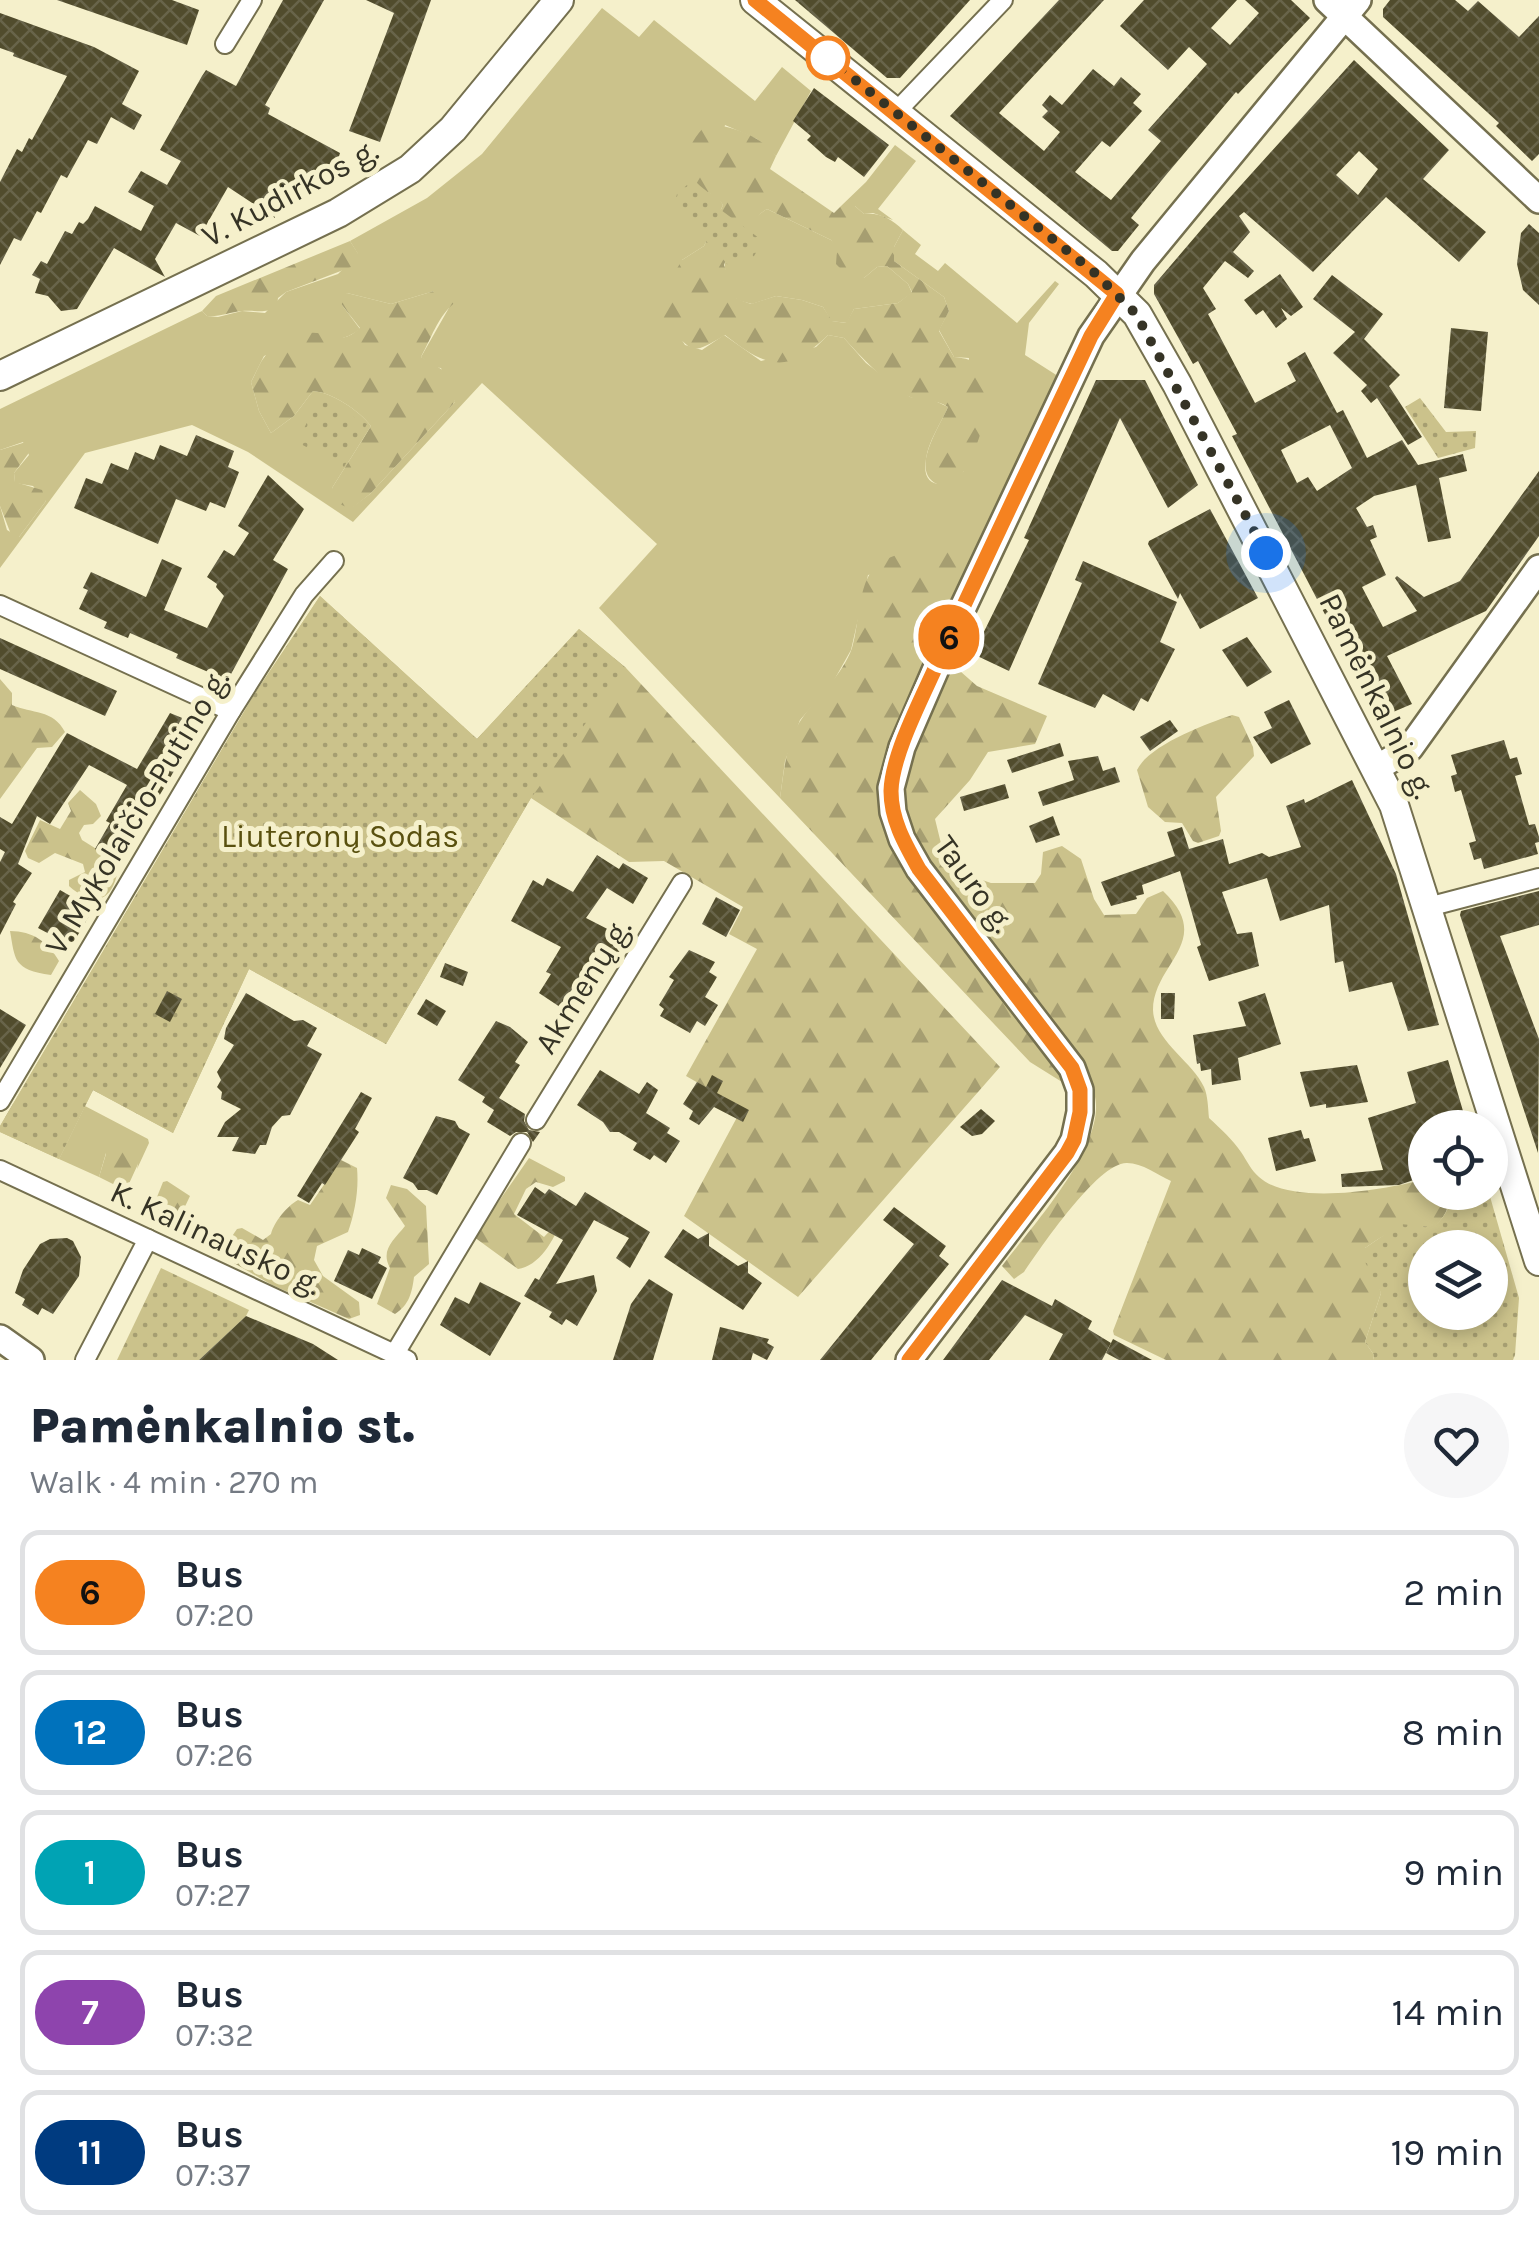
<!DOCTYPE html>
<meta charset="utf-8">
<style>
body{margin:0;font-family:Karla,sans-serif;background:#f6f6f7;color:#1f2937;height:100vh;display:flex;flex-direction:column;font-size:38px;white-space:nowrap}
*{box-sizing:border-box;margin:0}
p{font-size:32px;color:#747a83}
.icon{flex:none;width:55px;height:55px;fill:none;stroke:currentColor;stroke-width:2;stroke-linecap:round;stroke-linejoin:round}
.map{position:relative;height:1360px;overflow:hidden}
.side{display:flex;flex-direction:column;background:#fff;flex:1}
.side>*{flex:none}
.badge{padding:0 20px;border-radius:32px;font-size:35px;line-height:65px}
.tools{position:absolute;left:1408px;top:1110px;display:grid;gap:20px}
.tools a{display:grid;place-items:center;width:100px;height:100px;border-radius:50%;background:#fff;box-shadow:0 5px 15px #0003;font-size:50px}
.you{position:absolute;width:50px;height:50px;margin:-25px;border:8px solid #fff;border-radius:50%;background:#1a73e8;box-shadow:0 0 0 15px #1a73e833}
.map>.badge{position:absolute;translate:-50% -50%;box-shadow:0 0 0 5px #fff}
.round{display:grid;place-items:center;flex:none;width:105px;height:105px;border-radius:52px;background:#f6f6f7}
.overview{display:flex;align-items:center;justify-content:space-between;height:170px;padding:0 30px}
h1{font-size:48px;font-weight:800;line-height:75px}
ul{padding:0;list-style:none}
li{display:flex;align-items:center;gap:30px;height:125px;margin:0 20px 15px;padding:0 10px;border:5px solid #e0e1e3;border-radius:20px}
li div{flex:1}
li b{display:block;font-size:38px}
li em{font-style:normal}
li .badge{min-width:110px;font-weight:700;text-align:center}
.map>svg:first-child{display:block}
</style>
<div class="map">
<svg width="1539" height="1360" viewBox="0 0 1539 1360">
<defs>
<pattern id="forest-firs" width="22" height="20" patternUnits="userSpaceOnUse" patternTransform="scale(2.5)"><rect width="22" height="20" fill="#cbc28b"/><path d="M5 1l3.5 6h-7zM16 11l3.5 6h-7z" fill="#a69e71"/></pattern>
<pattern id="park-dots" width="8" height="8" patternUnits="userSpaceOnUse" patternTransform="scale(2.5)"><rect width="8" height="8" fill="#cbc28b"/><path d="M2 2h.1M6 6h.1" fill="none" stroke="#a69e71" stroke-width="1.8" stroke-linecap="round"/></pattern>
<pattern id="building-cross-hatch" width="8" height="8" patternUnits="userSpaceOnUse" patternTransform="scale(2.5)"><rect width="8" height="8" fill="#514c2d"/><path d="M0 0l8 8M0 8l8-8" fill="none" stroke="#68644a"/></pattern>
</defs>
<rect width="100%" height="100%" fill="#f5f0cb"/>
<g fill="#cbc28b" fill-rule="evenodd">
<path d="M602 8 639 37 654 20 755 101 782 67 811 91 776 156 757 139 725 125 708 192 718 197 723 205 704 246 682 260 680 337 685 345 702 350 724 335 761 361 816 347 828 335 844 338 866 363 910 397 933 400 948 407C941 423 928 442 926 459 920 490 948 490 964 471L969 358 954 357 939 330 949 311 944 297 894 261V247L903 230 921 245 915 254 938 271 945 263 1017 323 1055 281 1059 284 1029 323 1025 355 1061 378 982 548 868 575 851 650 833 682 800 720 785 761 780 798 599 608 657 544 482 383 353 522 248 452 192 425 85 453 0 568V506L7 530 19 537 46 501 33 486 15 483 14 473 29 455 23 442 0 450V409L202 311 207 316 218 317 242 311 265 313 286 292 338 274 358 254 350 241 427 198 482 154ZM434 291 450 306 421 357 433 367 441 368 455 402 370 494 351 508 332 488 371 426C360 411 331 392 313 391L294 416 271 433 259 411 251 382 264 356 323 335C337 342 348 338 360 329L342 305 347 293 391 304Z"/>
<polygon points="895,145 916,161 878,209 893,220 873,213 864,214 855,206 841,206 866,182"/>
<path d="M767 209 831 240 864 278 877 267 887 266 908 284 912 293 898 303 854 309 847 323 831 321 823 307 802 300 776 296 752 304 737 300C732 290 726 279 725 268 723 247 750 219 767 209Z"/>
<polygon points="85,1106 148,1139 149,1143 137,1169 138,1164 106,1153 99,1177 59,1159"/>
</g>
<g fill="url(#forest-firs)" fill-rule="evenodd">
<path d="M707 124C731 125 761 136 776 156L770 169 834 213 841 206H855L864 214C880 212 892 219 903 230L894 247V261L944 297 949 311 939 331 954 357C970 358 986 364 989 383 992 404 974 464 958 479 952 485 945 488 937 484 909 471 940 426 948 407 935 398 923 403 910 397 892 389 857 353 844 338L828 335C787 375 767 368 725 335 682 361 698 345 661 327L657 303 682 260 704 246 723 205C717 196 712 196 704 189 678 170 686 144 707 124ZM767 209 831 240 837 250 836 264 848 276 864 278 877 267 887 266 908 284 912 292 898 303 854 309 846 323 832 321 823 307 802 300 776 296 751 304 737 299 724 265 730 249C754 237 745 222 767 209Z"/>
<path d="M350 241 359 255V264L286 292 278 298 277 307C264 314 257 310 242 311 230 312 220 317 207 316L202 311 216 296Z"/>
<path d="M459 290 461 298C439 312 433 335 421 357L451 375 455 402 370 494 351 509 335 502 332 488 371 426C360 411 331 392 313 391L294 416 271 433 259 411 251 382C256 373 260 361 267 354 276 344 296 334 309 333 332 331 338 348 360 328L342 305 341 297 347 293 391 304 434 291Z"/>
<polygon points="29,441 34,446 14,473 15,482 42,490 46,501 19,537 12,537 0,506 0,450"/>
<path d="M972 546 982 548 997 561 952 664 977 686 1047 716 1035 744 988 752 970 780 935 819 947 868 991 883H1035L1041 874 1043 852 1062 846 1081 859 1094 899 1104 915 1136 914 1147 898 1163 891C1216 941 1153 963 1153 1010 1154 1041 1192 1061 1204 1087 1208 1096 1208 1108 1209 1118 1221 1129 1232 1139 1241 1152 1247 1161 1251 1170 1259 1177 1291 1206 1386 1190 1425 1179V1192L1450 1193C1450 1208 1444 1218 1433 1228 1406 1221 1386 1233 1365 1248L1381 1293 1365 1342 1374 1355 1373 1360H1166L1114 1335 1113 1331 1171 1181C1158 1175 1142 1163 1127 1163 1098 1162 1040 1249 1024 1272L1014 1279 1002 1266C1030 1228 1122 1130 1089 1083L1070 1087 1030 1062 780 798C784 771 786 740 803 717 819 694 842 676 852 648 860 623 857 577 881 562 905 547 945 549 972 546Z"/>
<polygon points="320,596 477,739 579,629 626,668 1000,1067 798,1297 684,1216 742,1108 686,1076 757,949 729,934 743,907 664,861 629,862 531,798 386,1044 249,969 173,1133 93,1090 59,1159 0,1132 0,1126 254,695"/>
<path d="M0 679 12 693V705C32 714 53 709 65 732L52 747 37 748 0 799Z"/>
<path d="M1232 715 1239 717 1253 747 1254 756 1216 797 1221 831 1219 836 1198 843 1193 841 1182 823 1165 822 1148 807 1137 770C1149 745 1206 724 1232 715Z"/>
<path d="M80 790 96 804 101 816 93 824 84 825 79 833 82 840 119 863C115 899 97 911 69 886V880L85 872 83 864 55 853 39 863 28 858 25 851 40 820 60 829 71 811 68 803Z"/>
<path d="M10 931C33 931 48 942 59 961L51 975C13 970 15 959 10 931Z"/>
<polygon points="118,1136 130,1148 138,1164 127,1188 123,1189 99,1177 106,1154 105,1137"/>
<path d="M529 1158 565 1177V1181L553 1187 536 1182 526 1189 514 1214 544 1237 560 1220C556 1239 538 1267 518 1269L474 1237Z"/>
<path d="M341 1160 357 1168C359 1189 355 1212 348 1232L317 1246 314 1260 323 1276 359 1302 360 1315 349 1319 272 1285 227 1259C226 1246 229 1240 237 1229L242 1228 263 1240 271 1234C274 1222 287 1206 298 1200L310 1205Z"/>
<polygon points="167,1181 190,1196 180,1217 175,1218 153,1207 163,1182"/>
<path d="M391 1185 407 1189 426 1206 429 1264 414 1277C412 1293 409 1305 395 1314L377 1304 390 1268C380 1250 394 1240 405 1226L386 1198Z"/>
</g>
<g fill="url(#park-dots)" fill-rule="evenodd">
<polygon points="687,185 763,241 754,256 731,268 674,206 677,194"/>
<polygon points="1420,398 1446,432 1476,431 1475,448 1438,458 1405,407"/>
<polygon points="319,399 367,424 344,467 297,442"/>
<polygon points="320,596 477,739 579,629 626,668 531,798 386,1044 249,969 173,1133 93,1090 59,1159 0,1132 0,1126 254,695"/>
<path d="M1450 1193H1489L1519 1298 1515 1355 1513 1360H1373L1374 1355 1365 1342 1381 1293 1364 1260 1365 1248 1400 1224 1433 1227C1444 1218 1451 1208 1450 1193ZM1425 1248H1490V1312H1425Z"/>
<polygon points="161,1268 249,1310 246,1316 199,1360 117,1360"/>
</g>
<g fill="url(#building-cross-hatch)" fill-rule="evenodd">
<polygon points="57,0 172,0 199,10 187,45"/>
<polygon points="283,0 324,0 265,105 270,108 268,114 340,153 334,173 273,202 275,218 228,187 200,236 176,223 155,259 165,277 114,248 77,309 61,311 48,296 35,293 40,279 32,275 41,261 47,264 65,231 72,234 79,222 83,224 88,219 95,206 141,231 154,206 128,192 141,171 167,185 181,161 160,150 202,76 206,70 236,86"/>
<polygon points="366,0 431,0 380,142 349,131 394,13"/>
<polygon points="795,0 970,0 900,78 887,78"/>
<polygon points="1059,0 1104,0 999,113 1044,151 1060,132 1042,117 1048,111 1042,105 1050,95 1062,105 1093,69 1114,86 1121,77 1141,94 1133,103 1142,111 1110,147 1102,141 1075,172 1111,200 1161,141 1148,130 1207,64 1189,47 1168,70 1120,26 1144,0 1237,0 1211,28 1230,45 1259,13 1245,0 1291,0 1310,18 1238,94 1236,92 1166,175 1131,218 1139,225 1118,251 1112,251 950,116"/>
<polygon points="1390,0 1455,0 1468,11 1478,1 1519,37 1539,16 1539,154 1532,161 1496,126 1499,123 1383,17 1383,9"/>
<polygon points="0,13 94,47 139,71 122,104 142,115 134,130 111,117 97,144 88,140 67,178 61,175 41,213 37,211 21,241 14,238 0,265 0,182 17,149 22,152 29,138 32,140 67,76 13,56 14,53 0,48"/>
<path d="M1354 60 1449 150 1423 179 1486 232 1459 262 1386 197 1313 272 1244 212 1239 216 1250 232 1233 252 1254 271 1248 278 1225 261 1203 288 1216 309 1208 314 1255 403 1296 381 1287 363 1305 352 1337 413 1343 410 1367 458 1402 440 1418 465 1463 454 1467 471 1439 478 1451 538 1428 542 1416 485 1374 496 1356 508 1367 527 1373 525 1377 537 1370 540 1386 575 1362 587 1383 627 1417 611 1395 578 1397 576 1424 597 1460 581 1539 471V536L1486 611 1387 656 1412 704 1379 718 1232 436 1237 434 1198 361 1193 364 1154 294V285L1206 224ZM1359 151 1378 169 1358 195 1336 175ZM1330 425 1352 468 1317 491 1308 477 1297 483 1281 450Z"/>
<polygon points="814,88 889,145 864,177 838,157 835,162 826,157 807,140 811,136 793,121"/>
<polygon points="1529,224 1539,233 1539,305 1523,290 1517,264 1521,233"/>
<polygon points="1280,274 1303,307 1291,316 1281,308 1287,319 1276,328 1263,310 1256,315 1244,300"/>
<polygon points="1332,275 1383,314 1364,339 1400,375 1389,386 1422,437 1408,445 1377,398 1371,403 1361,391 1367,385 1333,353 1355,332 1313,299"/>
<polygon points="1451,328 1488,332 1481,411 1444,408"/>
<polygon points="1096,380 1145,380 1198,485 1168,508 1120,418 1009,671 973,654 1029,540 1024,538"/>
<polygon points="196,435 234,451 228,467 239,472 225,508 210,502 206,511 176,499 158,544 74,508 86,478 102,484 111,463 128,470 135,452 154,460 160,445 187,456"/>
<polygon points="268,475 304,509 273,560 288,569 230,676 222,678 176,658 178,654 130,633 128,638 104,628 107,622 79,609 88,590 83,588 91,572 146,597 162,559 182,568 164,610 207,628 224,596 216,587 217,584 207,577 224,550 234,556 249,533 238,526"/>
<polygon points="1210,509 1258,598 1200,629 1180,593 1178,599 1148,544 1149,541"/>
<polygon points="1083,561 1177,602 1160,642 1175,649 1148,702 1141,698 1134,711 1103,694 1095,708 1038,684 1082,583 1075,580"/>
<polygon points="1247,637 1272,672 1247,687 1222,650"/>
<polygon points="0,638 117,691 105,716 0,669"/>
<polygon points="1289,700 1311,744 1271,764 1253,737 1272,728 1264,712"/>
<polygon points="170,713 197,724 198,731 119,863 95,849 110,823 106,821 127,785 89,765 50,824 37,816 18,864 32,873 13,902 16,904 0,935 0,862 5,852 0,849 0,817 12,824 67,733 137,769"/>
<polygon points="1170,720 1178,731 1150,751 1140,737"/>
<polygon points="1504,740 1510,759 1517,757 1522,774 1515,776 1529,825 1535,824 1539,837 1539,842 1535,843 1538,854 1484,869 1481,858 1474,860 1469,843 1476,841 1461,790 1455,792 1451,776 1457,774 1451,755"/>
<polygon points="1060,743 1064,756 1012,773 1007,760"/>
<polygon points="1098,756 1103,771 1115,767 1120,782 1043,806 1038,792 1074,780 1068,761"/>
<polygon points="1352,780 1396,874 1439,1025 1408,1031 1392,982 1349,992 1343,961 1335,963 1329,905 1280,921 1267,878 1222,892 1237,934 1252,932 1259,966 1209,981 1197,947 1201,945 1180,871 1142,885 1144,894 1136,896 1137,899 1111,906 1101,882 1175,856 1167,832 1182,827 1189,849 1223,839 1229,864 1262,853 1269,857 1301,847 1286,806 1304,799 1305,803"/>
<polygon points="1005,784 1009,798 964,811 960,797"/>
<polygon points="1053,816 1060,835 1036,843 1029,826"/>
<polygon points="597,855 619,869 623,863 648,878 633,904 607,888 586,918 627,939 614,960 604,953 579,992 573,988 560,1007 539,993 551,974 546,972 561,947 511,921 533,880 543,886 547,878 573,892"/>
<polygon points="60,890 93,909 72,945 69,944 66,949 53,942 55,937 38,928"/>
<polygon points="1539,891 1539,925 1500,936 1539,1039 1538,1153 1460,915 1461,911"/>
<polygon points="716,897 740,910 726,937 702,924"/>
<polygon points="689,950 715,962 709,972 717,977 705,997 718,1005 705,1026 697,1021 690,1033 660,1016 664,1009 659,1005 674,980 669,977"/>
<polygon points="445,963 468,972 463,986 440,977"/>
<polygon points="167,991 182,999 170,1022 155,1014"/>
<polygon points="246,993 294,1021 303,1020 317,1028 307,1046 322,1054 290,1115 282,1116 272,1127 266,1145 260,1145 255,1154 232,1151 239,1137 217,1137 225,1122 241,1109 221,1099 222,1092 217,1087 221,1080 217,1072 234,1045 224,1039 226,1028"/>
<polygon points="1161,993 1175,993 1174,1019 1161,1019"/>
<polygon points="1265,993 1281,1044 1238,1058 1241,1080 1212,1085 1211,1069 1201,1071 1200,1063 1197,1064 1193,1035 1246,1026 1238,1002"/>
<polygon points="426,999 446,1011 437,1026 417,1014"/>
<polygon points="0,1009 26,1025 0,1068"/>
<polygon points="496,1021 510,1027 528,1042 515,1062 520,1065 499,1098 525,1114 524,1121 529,1130 540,1132 533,1142 527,1132 516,1132 510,1136 487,1122 494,1110 482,1102 485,1097 458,1080"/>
<polygon points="1448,1060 1468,1128 1425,1128 1425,1176 1399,1185 1342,1187 1341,1174 1383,1170 1368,1118 1416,1103 1407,1072"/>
<polygon points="1357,1065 1368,1102 1326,1108 1326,1104 1310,1107 1300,1072"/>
<polygon points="600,1070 639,1094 647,1082 658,1090 646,1113 670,1128 667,1133 680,1141 666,1163 654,1155 650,1160 633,1150 637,1143 619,1132 610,1132 603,1122 577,1105"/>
<polygon points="712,1075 723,1081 717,1093 749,1110 743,1122 714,1107 699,1125 689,1119 693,1111 683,1104 697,1082 706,1087"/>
<polygon points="361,1092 372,1098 355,1129 359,1132 325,1185 322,1183 309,1203 297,1196"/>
<polygon points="981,1109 995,1121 982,1134 972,1136 960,1127"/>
<polygon points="436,1116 455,1121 459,1128 470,1134 437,1195 427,1190 418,1190 413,1183 403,1178"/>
<polygon points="1301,1130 1304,1139 1309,1138 1316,1161 1276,1171 1268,1138"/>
<polygon points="535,1187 545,1194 549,1189 576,1206 585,1192 650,1232 630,1268 616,1258 629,1238 594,1220 556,1284 594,1275 597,1291 577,1326 566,1319 562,1325 549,1317 552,1312 524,1296 535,1278 539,1280 563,1240 517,1215"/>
<polygon points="894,1207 946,1246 939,1256 949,1264 871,1360 820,1360 914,1244 883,1220"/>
<polygon points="683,1229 698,1239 709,1233 709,1246 738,1266 748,1261 748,1273 762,1283 743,1310 664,1257"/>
<polygon points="67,1238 73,1241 81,1257 79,1276 53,1314 42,1308 38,1315 22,1305 25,1299 15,1293 23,1270 40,1244 50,1239"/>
<polygon points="362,1248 381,1257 378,1263 387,1268 372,1299 334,1281 348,1250 359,1255"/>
<polygon points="649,1279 673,1294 653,1360 613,1360 631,1304"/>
<polygon points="1002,1280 1052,1306 1055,1299 1092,1321 1088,1329 1111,1343 1102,1360 1049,1360 1063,1334 1025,1315 989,1360 943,1360"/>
<polygon points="480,1282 521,1303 490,1356 440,1325 455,1297 469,1304"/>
<polygon points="246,1316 313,1344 338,1360 199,1360"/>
<polygon points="720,1327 769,1339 767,1343 774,1347 767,1360 753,1353 751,1360 712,1360"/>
<polygon points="1113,1339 1152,1360 1119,1360 1106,1353"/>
</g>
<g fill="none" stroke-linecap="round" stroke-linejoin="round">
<defs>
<g id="street">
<polyline points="225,44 252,0"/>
<polyline points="895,113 1003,0"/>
<polyline points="0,605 231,711"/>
<polyline points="1428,907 1539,878"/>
<polyline points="0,1101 231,711 304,595 334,561"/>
<polyline points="536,1120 682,883"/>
<polyline points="0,1170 407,1360"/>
<polyline points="394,1355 521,1143"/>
<polyline points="85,1360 148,1239"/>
</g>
<g id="secondary">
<polyline points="1327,0 1539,200"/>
<polyline points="1377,768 1410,748 1539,568"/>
<polyline points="0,1338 31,1360"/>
<polyline points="909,1360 1067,1153 1074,1140 1080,1112 1080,1090 1072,1068 919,869 902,839 893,812 891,788 902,747 958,618 1091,336 1143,261 1358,0"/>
</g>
<g id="primary">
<polyline points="755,0 1096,274 1137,314 1177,384 1394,805 1539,1261"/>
<polyline points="0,376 338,213 410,169 453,129 559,0"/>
</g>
</defs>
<use href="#street" stroke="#75704f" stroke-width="22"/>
<use href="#secondary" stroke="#75704f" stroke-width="30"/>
<use href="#primary" stroke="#75704f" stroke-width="32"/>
<use href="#street" stroke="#fff" stroke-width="18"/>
<use href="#secondary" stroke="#fff" stroke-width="25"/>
<use href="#primary" stroke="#fff" stroke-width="28"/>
</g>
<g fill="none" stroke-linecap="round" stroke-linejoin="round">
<defs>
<path id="line" d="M755 0 1117 294 1091 336C1040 445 987 553 938 662 923 696 892 754 891 791 891 820 905 844 919 869L1072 1068 1080 1090V1112L1074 1140 1067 1153 909 1360"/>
</defs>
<use href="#line" stroke="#fff" stroke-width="22"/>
<use href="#line" stroke="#f58220" stroke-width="15"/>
<polyline stroke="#353325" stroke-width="10" stroke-dasharray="0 18" points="828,58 1096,274 1136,314 1266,553"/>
</g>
<circle fill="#fff" stroke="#f58220" stroke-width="5" cx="828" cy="58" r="20"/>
<g text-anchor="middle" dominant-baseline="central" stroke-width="10" stroke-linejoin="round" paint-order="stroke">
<g font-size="32" fill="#353325" stroke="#f5f0cb">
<text transform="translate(290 193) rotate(-28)">V. Kudirkos g.</text>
<text transform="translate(1377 696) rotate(64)">Pamėnkalnio g.</text>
<text transform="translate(137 812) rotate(-59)">V. Mykolaičio-Putino g.</text>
<text transform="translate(974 884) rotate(54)">Tauro g.</text>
<text transform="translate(583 986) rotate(-58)">Akmenų g.</text>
<text transform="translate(216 1238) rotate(25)">K. Kalinausko g.</text>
</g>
<g font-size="32" fill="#59500f" stroke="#f5f0cb">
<text x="340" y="836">Liuteronų Sodas</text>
</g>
</g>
</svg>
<div class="tools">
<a><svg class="icon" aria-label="locate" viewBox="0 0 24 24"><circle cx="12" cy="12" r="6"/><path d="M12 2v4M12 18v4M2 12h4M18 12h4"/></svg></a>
<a><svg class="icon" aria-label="layers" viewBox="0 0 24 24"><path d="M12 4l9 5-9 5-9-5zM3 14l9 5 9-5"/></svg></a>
</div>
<div class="you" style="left:1266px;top:553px"></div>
<b class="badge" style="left:949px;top:637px;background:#f58220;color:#111">6</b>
</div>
<section class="side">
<div class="overview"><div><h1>Pamėnkalnio st.</h1><p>Walk · 4 min · 270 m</p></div><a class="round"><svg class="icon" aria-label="heart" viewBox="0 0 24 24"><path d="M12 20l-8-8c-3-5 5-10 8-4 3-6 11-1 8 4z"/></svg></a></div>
<ul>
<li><span class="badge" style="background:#f58220;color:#111">6</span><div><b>Bus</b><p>07:20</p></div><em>2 min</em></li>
<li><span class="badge" style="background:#0072bc;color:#fff">12</span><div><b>Bus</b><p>07:26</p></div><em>8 min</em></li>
<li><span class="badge" style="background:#00a3b4;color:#fff">1</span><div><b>Bus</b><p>07:27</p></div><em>9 min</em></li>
<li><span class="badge" style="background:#8e44ad;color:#fff">7</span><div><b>Bus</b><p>07:32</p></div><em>14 min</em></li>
<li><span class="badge" style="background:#003b80;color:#fff">11</span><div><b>Bus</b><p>07:37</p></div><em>19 min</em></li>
</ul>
</section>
